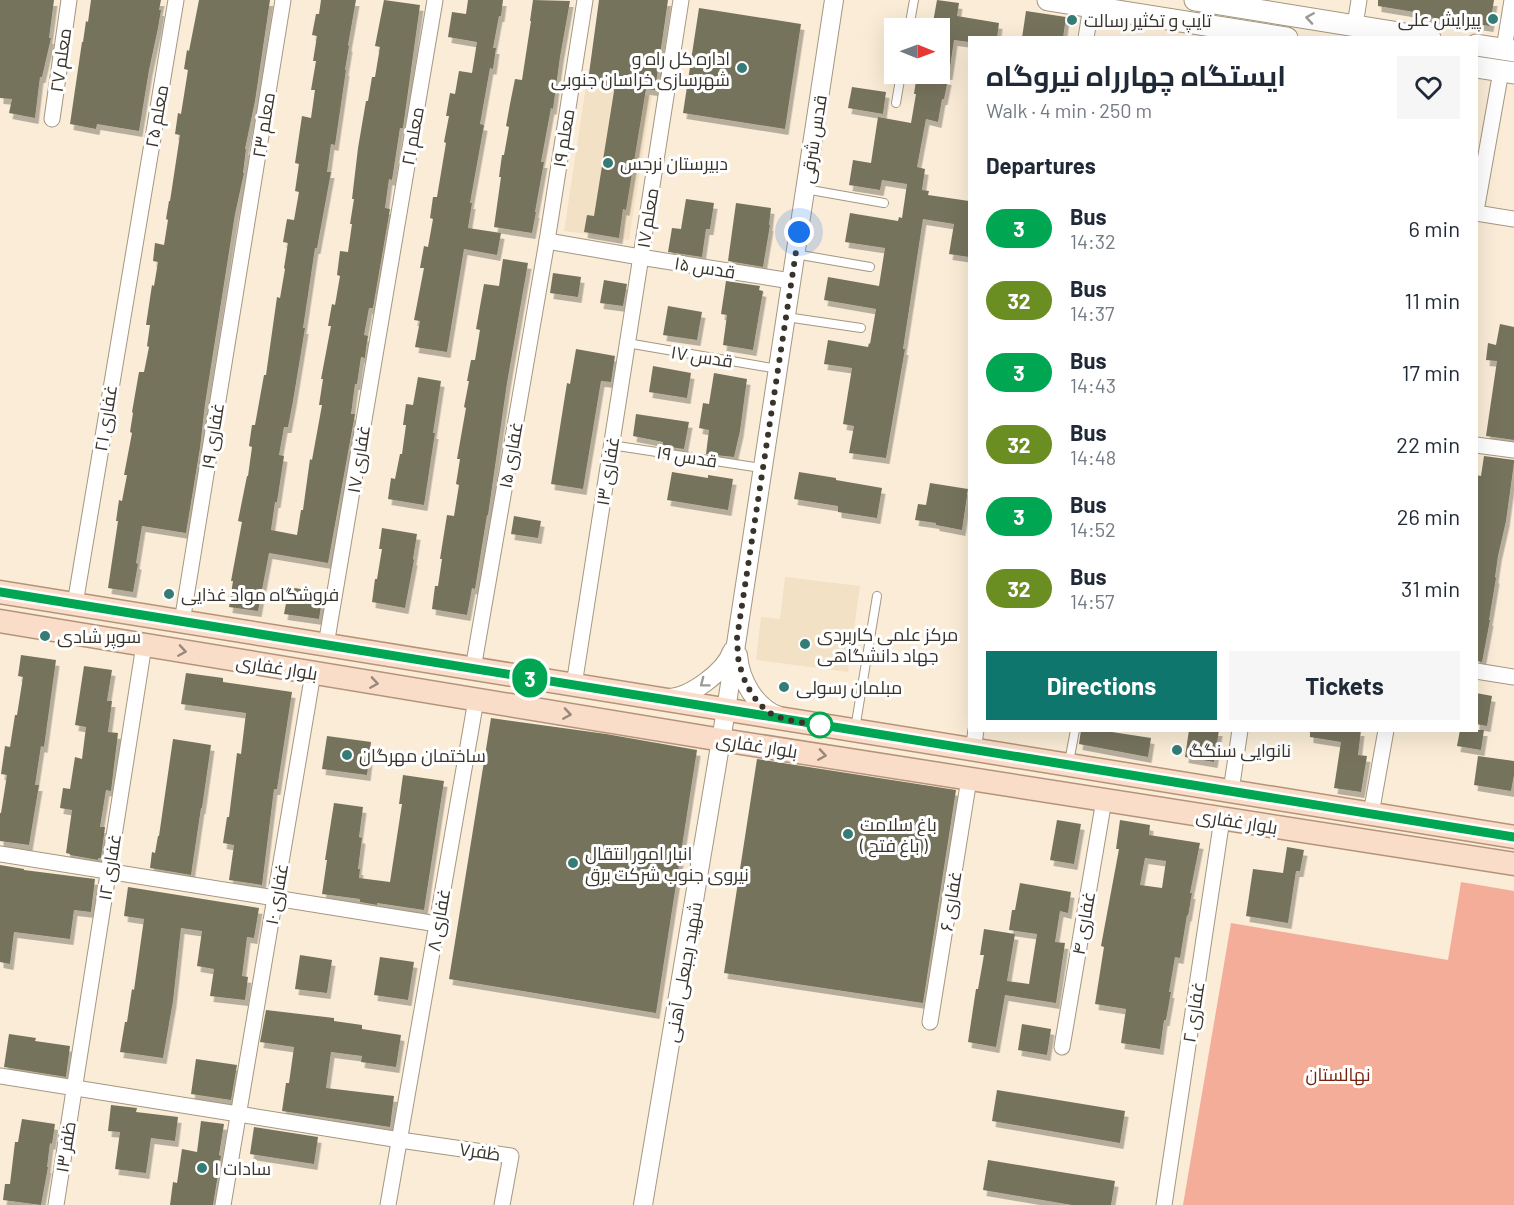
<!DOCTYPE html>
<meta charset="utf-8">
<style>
body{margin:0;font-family:Barlow,Cairo,sans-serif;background:#f6f6f7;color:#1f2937;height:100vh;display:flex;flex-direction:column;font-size:22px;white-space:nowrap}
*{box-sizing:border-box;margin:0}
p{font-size:20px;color:#747a83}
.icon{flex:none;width:33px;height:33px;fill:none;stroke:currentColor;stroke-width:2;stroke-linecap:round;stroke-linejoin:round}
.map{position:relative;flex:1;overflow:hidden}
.side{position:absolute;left:968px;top:36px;width:510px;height:696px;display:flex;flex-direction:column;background:#fff;border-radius:0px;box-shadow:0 6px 24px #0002}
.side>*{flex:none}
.badge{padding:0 12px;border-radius:20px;font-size:21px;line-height:39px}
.needle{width:39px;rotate:91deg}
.controls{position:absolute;left:884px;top:18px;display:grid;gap:12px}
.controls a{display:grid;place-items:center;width:66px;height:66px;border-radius:0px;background:#fff;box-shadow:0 6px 24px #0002;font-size:30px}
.you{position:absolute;width:30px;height:30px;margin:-15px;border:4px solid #fff;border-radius:50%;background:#1a73e8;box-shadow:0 0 0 9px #1a73e833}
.map>.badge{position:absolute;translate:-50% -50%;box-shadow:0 0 0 3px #fff}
h2{padding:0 18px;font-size:22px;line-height:54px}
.round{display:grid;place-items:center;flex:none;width:63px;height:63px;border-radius:0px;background:#f6f6f7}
.overview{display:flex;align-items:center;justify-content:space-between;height:102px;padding:0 18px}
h1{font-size:28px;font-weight:700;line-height:45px}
.primary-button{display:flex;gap:12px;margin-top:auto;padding:12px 18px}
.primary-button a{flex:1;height:69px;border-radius:0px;background:#0f766e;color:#fff;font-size:24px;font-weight:700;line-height:69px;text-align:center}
.primary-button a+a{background:#f6f6f7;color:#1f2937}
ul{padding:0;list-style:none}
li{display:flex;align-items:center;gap:18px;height:72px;padding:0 18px}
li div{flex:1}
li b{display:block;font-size:22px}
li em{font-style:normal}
li .badge{min-width:66px;font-weight:700;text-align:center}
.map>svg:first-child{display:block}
</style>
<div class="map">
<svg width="1514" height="1205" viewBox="0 0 1514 1205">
<defs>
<filter id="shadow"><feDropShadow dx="3.5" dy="6" stdDeviation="0" flood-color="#0004"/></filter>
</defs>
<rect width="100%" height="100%" fill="#faecd6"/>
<g fill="#f3e1c5">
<polygon points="586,86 652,96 629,240 564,231"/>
<polygon points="785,577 860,586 848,672 756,660 761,617 780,619"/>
</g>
<polygon fill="#f4ad99" points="1461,882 1514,891 1514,1205 1183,1205 1231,923 1448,960"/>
<g fill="#76735d" fill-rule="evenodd" filter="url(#shadow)">
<polygon points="0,0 54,0 49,38 51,38 42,77 40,77 35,118 9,113 12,99 0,98"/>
<polygon points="91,0 161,0 159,10 161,10 158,28 149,70 139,131 97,124 96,129 70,124 82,42 83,42 86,21 88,22"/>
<polygon points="199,0 270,0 255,101 245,149 246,149 243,173 244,173 235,214 205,404 200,448 186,533 142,526 136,563 138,564 133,592 108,588 118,521 116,521 119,500 122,501 127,475 124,475 132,433 130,432 133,413 132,412 139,372 144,372 149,347 147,346 150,325 146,325 152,285 154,286 158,262 153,261 155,243 164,245 168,220 166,219 169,201 170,201 180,135 175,134 178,113 181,114 188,70 184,69 187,50 189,51"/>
<polygon points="321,0 356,0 348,45 349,46 345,70 346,70 335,145 331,144 327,172 331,172 317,248 315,248 303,328 305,328 293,401 288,427 284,427 279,455 284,456 277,502 275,502 271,530 297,535 301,510 303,510 310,459 312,460 322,405 319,405 323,379 321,379 331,326 328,326 332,304 335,305 340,276 337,275 340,251 348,252 352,224 350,224 354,199 352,199 358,148 366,101 368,101 372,77 375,77 380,47 375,46 384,0 420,5 403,128 400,128 392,180 389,179 385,208 390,209 373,308 369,308 364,335 368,336 366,348 365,358 361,357 357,384 355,384 351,414 355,414 328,563 269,553 258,611 229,607 233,581 231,581 242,522 238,521 247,476 248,476 252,447 249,446 252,425 255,425 264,375 266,375 277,297 280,298 285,269 284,268 288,243 283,242 287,219 294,220 299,192 295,191 299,164 295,163 302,116 311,118 315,90 311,90 316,61 313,61 317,36 312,35 316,14 319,14"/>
<polygon points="468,0 503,0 501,16 499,16 493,48 496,48 493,69 490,68 480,124 484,125 470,203 472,203 468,228 501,233 497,255 464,249 447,352 415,347 420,321 414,320 424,268 420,268 424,246 428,247 433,219 430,218 433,197 437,197 446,143 444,142 449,116 446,116 450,93 455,94 459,71 472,73 477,42 448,37 452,12 466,14"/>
<polygon points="533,0 570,1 560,57 553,109 551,108 541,162 544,162 535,212 536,212 532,233 494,227 501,177 499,177 502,155 504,155 509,127 506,126 510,104 515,79 522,80 531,21 530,21"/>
<polygon points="599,0 668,0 655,90 646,89 626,210 623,209 619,238 584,232 587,215 594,216 615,85 588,81"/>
<polygon points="937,0 959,3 957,16 999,23 997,38 969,38 969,42 954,40 949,74 939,73 939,28 932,28"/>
<polygon points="1378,0 1494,0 1490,26 1414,15 1414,12 1378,6"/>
<polygon points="699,8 801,24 785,129 683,113"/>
<polygon points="1026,11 1066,17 1063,38 1022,38"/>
<polygon points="917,74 948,79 944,99 942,99 938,122 926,119 917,167 925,169 922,190 929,191 928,195 969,201 969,257 949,254 954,224 923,219 903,349 905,349 886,458 849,453 854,426 843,424 852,368 824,364 828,340 868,347 869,343 870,344 876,309 824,300 828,277 879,286 885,248 845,242 850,213 898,221 899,217 902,218 907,184 882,180 880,190 849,185 853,160 871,163 878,117 911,123 916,94 914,94"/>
<polygon points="852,87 886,92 883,114 848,108"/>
<polygon points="686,199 714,203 710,229 706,229 702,257 668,252 672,228 681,229"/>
<polygon points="736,203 771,208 769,225 770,225 763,267 728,261"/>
<polygon points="503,259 528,263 507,383 488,515 487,515 475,589 472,588 467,615 432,609 435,586 438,586 442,559 440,559 447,515 454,516 459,485 456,484 460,459 457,459 466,408 464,407 469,381 467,381 471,360 475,360 480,330 476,329 484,284 499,286"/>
<polygon points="553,273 581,277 578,297 550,293"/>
<polygon points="604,280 627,284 623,306 600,303"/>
<polygon points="726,281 760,286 759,290 763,291 753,350 723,345 727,315 721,314"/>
<polygon points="668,306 702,312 697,340 663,335"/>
<polygon points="1500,324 1514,327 1514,440 1486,436 1497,361 1486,360 1488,343 1496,345"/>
<polygon points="576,349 615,356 611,382 601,381 583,489 551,484 567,383 570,384"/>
<polygon points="653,366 691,373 687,398 649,392"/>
<polygon points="714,373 747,379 740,431 734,457 706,454 709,430 699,428 703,403 709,404"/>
<polygon points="418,377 441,381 433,433 435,433 431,459 424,505 388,499 391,478 395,479 400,454 402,454 406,425 403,425 406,404 413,405"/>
<polygon points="636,414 689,422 684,449 662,446 663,442 633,436"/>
<polygon points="1484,456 1514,460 1514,463 1506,521 1498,556 1495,577 1496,578 1489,620 1490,620 1482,662 1476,661 1476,475 1481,476"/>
<polygon points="672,472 708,478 708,475 733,479 728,510 667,500"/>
<polygon points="799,472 836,478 836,480 882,488 877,518 838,512 838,506 794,499"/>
<polygon points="930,483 968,489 962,530 936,525 936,523 915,520 918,504 926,505"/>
<polygon points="514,516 541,521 538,538 511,534"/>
<polygon points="382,528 417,534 413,559 414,560 405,608 372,602 375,579 377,579 382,549 379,549"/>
<polygon points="289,587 323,593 319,619 284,614"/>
<polygon points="21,655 56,660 44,747 41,746 35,785 39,785 29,845 0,841 0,813 1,813 7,775 1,774 5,746 10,747 15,715 17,715 23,677 18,676"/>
<polygon points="84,666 112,670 107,701 112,701 108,732 118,733 111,791 106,790 100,827 105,827 101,858 98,858 98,860 70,855 70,854 66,853 72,810 60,808 63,788 70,789 75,757 82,759 86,727 75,725"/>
<polygon points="186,673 223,678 223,682 292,692 277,789 274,789 262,885 229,880 234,845 223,843 227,817 229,817 237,753 241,754 246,713 181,704"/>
<polygon points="1476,693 1492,696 1487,726 1476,724"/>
<polygon points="491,718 606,734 697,750 656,1013 449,979"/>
<polygon points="1081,730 1112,730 1112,732 1151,738 1148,757 1079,744"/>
<polygon points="1189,730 1219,730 1214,762 1185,757"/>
<polygon points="1310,730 1361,730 1358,755 1367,756 1361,792 1334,788 1341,742 1310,737"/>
<polygon points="1460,730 1484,730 1481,750 1457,746"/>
<polygon points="327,736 371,742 367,775 322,769"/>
<polygon points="173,739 211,745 202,808 201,808 191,875 150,868 152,852 155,853 158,836 159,836"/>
<polygon points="1478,756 1514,761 1514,775 1511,791 1474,785"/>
<polygon points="757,759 956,790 923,1003 724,973"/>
<polygon points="403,775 444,781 424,910 377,903 377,905 360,902 360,899 322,894 327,860 325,860 334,803 363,807 359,837 362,838 358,869 360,869 359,878 390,882 402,804 399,804"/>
<polygon points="1057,820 1081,824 1074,864 1050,860"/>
<path d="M1120 820 1150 825 1149 835 1200 843 1190 893H1192L1188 916 1187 915 1180 958 1175 957 1169 992H1171L1166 1020H1164L1160 1049 1121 1043 1126 1009 1095 1004 1104 947 1101 946 1119 849H1116ZM1145 858 1166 861 1162 888 1140 885Z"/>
<polygon points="1287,847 1304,850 1300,871 1296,871 1288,923 1246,916 1253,869 1283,873"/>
<polygon points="0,865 24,869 24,870 95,879 91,912 74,910 70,939 14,932 10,964 0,962"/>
<polygon points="1020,883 1071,892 1068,913 1060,911 1055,942 1065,943 1056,1003 1005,995 996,1047 968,1042 976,989 978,989 984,955 980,955 984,929 1015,934 1007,981 1029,984 1037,934 1009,930 1012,910 1015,910"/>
<polygon points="128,887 259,908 254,938 247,937 242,976 248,977 245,1000 210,996 214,969 197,966 202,931 181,928 173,1001 163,1058 120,1052 125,1022 127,1022 132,989 134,990 144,919 124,916"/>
<polygon points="300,955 332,960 327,993 295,989"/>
<polygon points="380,957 414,962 408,1000 374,995"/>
<polygon points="266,1010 334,1018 334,1021 362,1025 362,1029 401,1035 396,1067 361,1062 362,1056 331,1052 326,1088 394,1096 390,1127 282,1111 286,1083 289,1083 294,1047 260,1042"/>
<polygon points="1022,1024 1051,1029 1047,1055 1018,1050"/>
<polygon points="9,1034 36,1038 35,1041 70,1046 66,1077 4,1067"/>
<polygon points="196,1059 237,1065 231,1100 191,1094"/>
<polygon points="997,1090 1125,1111 1120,1143 992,1121"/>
<polygon points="111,1105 137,1108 136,1112 178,1117 175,1141 151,1138 146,1173 115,1169 120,1132 108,1131"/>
<polygon points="22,1119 55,1124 52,1144 50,1143 47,1167 48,1167 41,1205 3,1200 5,1184 10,1184 15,1142 18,1142"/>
<polygon points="201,1121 224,1124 219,1155 221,1156 213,1205 170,1205 173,1182 177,1183 182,1149 197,1152"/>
<polygon points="254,1127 318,1137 314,1164 250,1154"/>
<polygon points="988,1160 1115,1181 1111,1205 1072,1205 983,1190"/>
</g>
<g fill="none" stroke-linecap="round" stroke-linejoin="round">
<defs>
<g id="service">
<polyline points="909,28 914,0"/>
<polyline points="896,103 901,74"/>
<polyline points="805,189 884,203"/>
<polyline points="795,254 870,267"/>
<polyline points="786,317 861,328"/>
<polyline points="627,343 778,369"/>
<polyline points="611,445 761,468"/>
<polyline points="855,729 877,596"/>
<polyline points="1069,762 1075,730"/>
</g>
<g id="minor">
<polyline points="1355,25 1359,0"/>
<polyline points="1086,38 1091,7"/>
<polyline points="1504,49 1512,0"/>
<polyline points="52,119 69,0"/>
<polyline points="1476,211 1501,71"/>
<polyline points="1476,213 1514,219"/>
<polyline points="547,241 640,257 791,281"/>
<polyline points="1476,445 1514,450"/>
<polyline points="75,604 176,0"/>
<polyline points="182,622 283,0"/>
<polyline points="326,645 435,0"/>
<polyline points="473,669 547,241 585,0"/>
<polyline points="1476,671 1514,677"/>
<polyline points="574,685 681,0"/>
<polyline points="973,750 976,730"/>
<polyline points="1231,791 1240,730"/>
<polyline points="1371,814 1386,730"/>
<polyline points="0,854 437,924"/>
<polyline points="930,1022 969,779"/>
<polyline points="1062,1047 1104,800"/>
<polyline points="0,1076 400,1140 511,1156 502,1205"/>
<polyline points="56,1205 144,645"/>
<polyline points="223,1205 313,673"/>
<polyline points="388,1205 476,700"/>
<polyline points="1164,1205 1222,819"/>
</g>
<g id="tertiary">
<path d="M738 655C740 680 755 707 779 716"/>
<path d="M668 698C689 698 725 672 732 651"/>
<polyline points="643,1205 726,710 834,0"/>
</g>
<g id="secondary">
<polyline points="1048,0 1287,38"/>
<polyline points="1195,0 1430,38"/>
<polyline points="1476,45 1514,51"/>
<polyline points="1476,67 1514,73"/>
</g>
<g id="primary">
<polyline points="0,592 1514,837"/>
<polyline points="0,621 722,740 1514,864"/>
</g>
</defs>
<use href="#service" stroke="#a49782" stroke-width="10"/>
<use href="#minor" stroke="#a49782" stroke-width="17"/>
<use href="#tertiary" stroke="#a49782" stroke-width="20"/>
<use href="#secondary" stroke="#a49782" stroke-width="23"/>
<use href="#primary" stroke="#b4937a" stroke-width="25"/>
<use href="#service" stroke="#fff" stroke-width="8"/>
<use href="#minor" stroke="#fff" stroke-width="15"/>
<use href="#tertiary" stroke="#fff" stroke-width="18"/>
<use href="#secondary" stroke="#fff" stroke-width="21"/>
<use href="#primary" stroke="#faddc8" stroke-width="22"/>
</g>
<defs><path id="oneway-chevron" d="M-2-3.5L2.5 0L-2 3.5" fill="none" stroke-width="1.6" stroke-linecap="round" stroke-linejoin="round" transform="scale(1.5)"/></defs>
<g stroke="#9c9a95">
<use href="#oneway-chevron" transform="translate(1310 18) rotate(-171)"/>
<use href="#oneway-chevron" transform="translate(704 683) rotate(143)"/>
</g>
<g stroke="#9a887a">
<use href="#oneway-chevron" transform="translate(182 651) rotate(9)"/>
<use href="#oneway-chevron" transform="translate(374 683) rotate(9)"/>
<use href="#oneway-chevron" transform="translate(567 714) rotate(9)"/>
<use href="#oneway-chevron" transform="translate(822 755) rotate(9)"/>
</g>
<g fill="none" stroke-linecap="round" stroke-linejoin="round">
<defs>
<polyline id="line" points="0,592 1514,837"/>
</defs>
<use href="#line" stroke="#fff" stroke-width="14"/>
<use href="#line" stroke="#00a651" stroke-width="9"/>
<path stroke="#39342b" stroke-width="6" stroke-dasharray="0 10.8" d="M799 232 737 638C738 647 737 658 740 666 744 683 755 703 770 713 785 722 804 722 820 725"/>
</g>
<g fill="#347c75" stroke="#fff" stroke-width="2">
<circle cx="1493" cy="19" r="6"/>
<circle cx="1072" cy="20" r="6"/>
<circle cx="742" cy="68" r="6"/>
<circle cx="608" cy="163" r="6"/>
<circle cx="169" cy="594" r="6"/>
<circle cx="45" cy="636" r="6"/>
<circle cx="805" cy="644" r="6"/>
<circle cx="784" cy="687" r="6"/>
<circle cx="1177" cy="750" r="6"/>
<circle cx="347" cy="755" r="6"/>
<circle cx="848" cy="834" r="6"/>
<circle cx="573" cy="863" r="6"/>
<circle cx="202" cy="1168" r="6"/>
</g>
<circle fill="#fff" stroke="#00a651" stroke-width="3" cx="820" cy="725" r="12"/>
<g text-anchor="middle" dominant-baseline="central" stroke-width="6" stroke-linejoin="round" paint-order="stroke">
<g font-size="18" fill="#39342b" stroke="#fff" text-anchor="start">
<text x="1481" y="19" text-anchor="end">پیرایش علی</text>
<text x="1084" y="20">تایپ و تکثیر رسالت</text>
<text x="730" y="58" text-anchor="end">اداره کل راه و<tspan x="730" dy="21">شهرسازی خراسان جنوبی</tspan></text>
<text x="620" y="163">دبیرستان نرجس</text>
<text x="181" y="594">فروشگاه مواد غذایی</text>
<text x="817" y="634">مرکز علمی کاربردی<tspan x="817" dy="21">جهاد دانشگاهی</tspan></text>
<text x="57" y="636">سوپر شادی</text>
<text x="796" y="687">مبلمان رسولی</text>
<text x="1189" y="750">نانوایی سنگگ</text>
<text x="359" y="755">ساختمان مهرگان</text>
<text x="860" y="824">باغ سلامت<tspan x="860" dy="21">( باغ فتح )</tspan></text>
<text x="585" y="853">انبار امور انتقال<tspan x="585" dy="21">نیروی جنوب شرکت برق</tspan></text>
<text x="214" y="1168">سادات ۱</text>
</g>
<g font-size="18" fill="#39342b" stroke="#fff">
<text transform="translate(60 60) rotate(-82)">معلم ۲۷</text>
<text transform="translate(156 116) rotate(-80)">معلم ۲۵</text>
<text transform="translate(263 125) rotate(-81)">معلم ۲۳</text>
<text transform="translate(412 136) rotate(-80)">معلم ۲۱</text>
<text transform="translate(563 138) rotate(-81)">معلم ۱۹</text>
<text transform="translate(813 139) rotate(-81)">قدس شرقی</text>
<text transform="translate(647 218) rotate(-81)">معلم ۱۷</text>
<text transform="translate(705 267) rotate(9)">قدس ۱۵</text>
<text transform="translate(702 356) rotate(9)">قدس ۱۷</text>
<text transform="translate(105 418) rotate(-81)">غفاری ۲۱</text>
<text transform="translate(212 436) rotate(-81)">غفاری ۱۹</text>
<text transform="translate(510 455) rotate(-80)">غفاری ۱۵</text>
<text transform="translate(687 456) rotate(9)">قدس ۱۹</text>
<text transform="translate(358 459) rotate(-81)">غفاری ۱۷</text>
<text transform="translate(607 471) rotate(-81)">غفاری ۱۳</text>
<text transform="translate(277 667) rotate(9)">بلوار غفاری</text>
<text transform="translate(757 745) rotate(9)">بلوار غفاری</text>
<text transform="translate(1237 821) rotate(9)">بلوار غفاری</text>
<text transform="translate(109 867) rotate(-81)">غفاری ۱۲</text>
<text transform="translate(276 894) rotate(-80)">غفاری ۱۰</text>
<text transform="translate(950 901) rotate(-81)">غفاری ۶</text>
<text transform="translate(438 920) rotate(-80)">غفاری ۸</text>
<text transform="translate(1083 923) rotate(-80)">غفاری ۴</text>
<text transform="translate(683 972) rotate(-80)">شهید رجبعلی آهنی</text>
<text transform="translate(1193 1012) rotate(-81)">غفاری ۲</text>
<text transform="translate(65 1147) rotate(-81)">ظفر ۱۳</text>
<text transform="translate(480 1151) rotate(8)">ظفر۷</text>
</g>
<g font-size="18" fill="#76230b" stroke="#fff">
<text x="1338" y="1074">نهالستان</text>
</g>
</g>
</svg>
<div class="controls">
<a><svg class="needle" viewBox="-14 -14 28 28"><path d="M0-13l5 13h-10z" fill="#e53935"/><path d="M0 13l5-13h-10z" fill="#747a83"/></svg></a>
</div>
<div class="you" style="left:799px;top:232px"></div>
<b class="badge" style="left:530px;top:678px;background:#00a651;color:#fff">3</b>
<section class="side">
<div class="overview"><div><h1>ایستگاه چهارراه نیروگاه</h1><p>Walk · 4 min · 250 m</p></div><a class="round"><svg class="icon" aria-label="heart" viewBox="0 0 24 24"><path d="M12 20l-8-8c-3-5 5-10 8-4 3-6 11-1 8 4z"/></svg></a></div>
<h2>Departures</h2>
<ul>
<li><span class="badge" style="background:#00a651;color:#fff">3</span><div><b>Bus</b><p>14:32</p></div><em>6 min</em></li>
<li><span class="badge" style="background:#6b8e23;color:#fff">32</span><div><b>Bus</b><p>14:37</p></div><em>11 min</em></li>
<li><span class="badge" style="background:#00a651;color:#fff">3</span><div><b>Bus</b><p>14:43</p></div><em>17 min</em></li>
<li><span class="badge" style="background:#6b8e23;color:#fff">32</span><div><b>Bus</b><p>14:48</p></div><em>22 min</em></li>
<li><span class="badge" style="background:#00a651;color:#fff">3</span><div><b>Bus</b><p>14:52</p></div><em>26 min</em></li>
<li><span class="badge" style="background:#6b8e23;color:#fff">32</span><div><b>Bus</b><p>14:57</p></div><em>31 min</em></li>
</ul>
<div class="primary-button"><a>Directions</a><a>Tickets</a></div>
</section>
</div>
